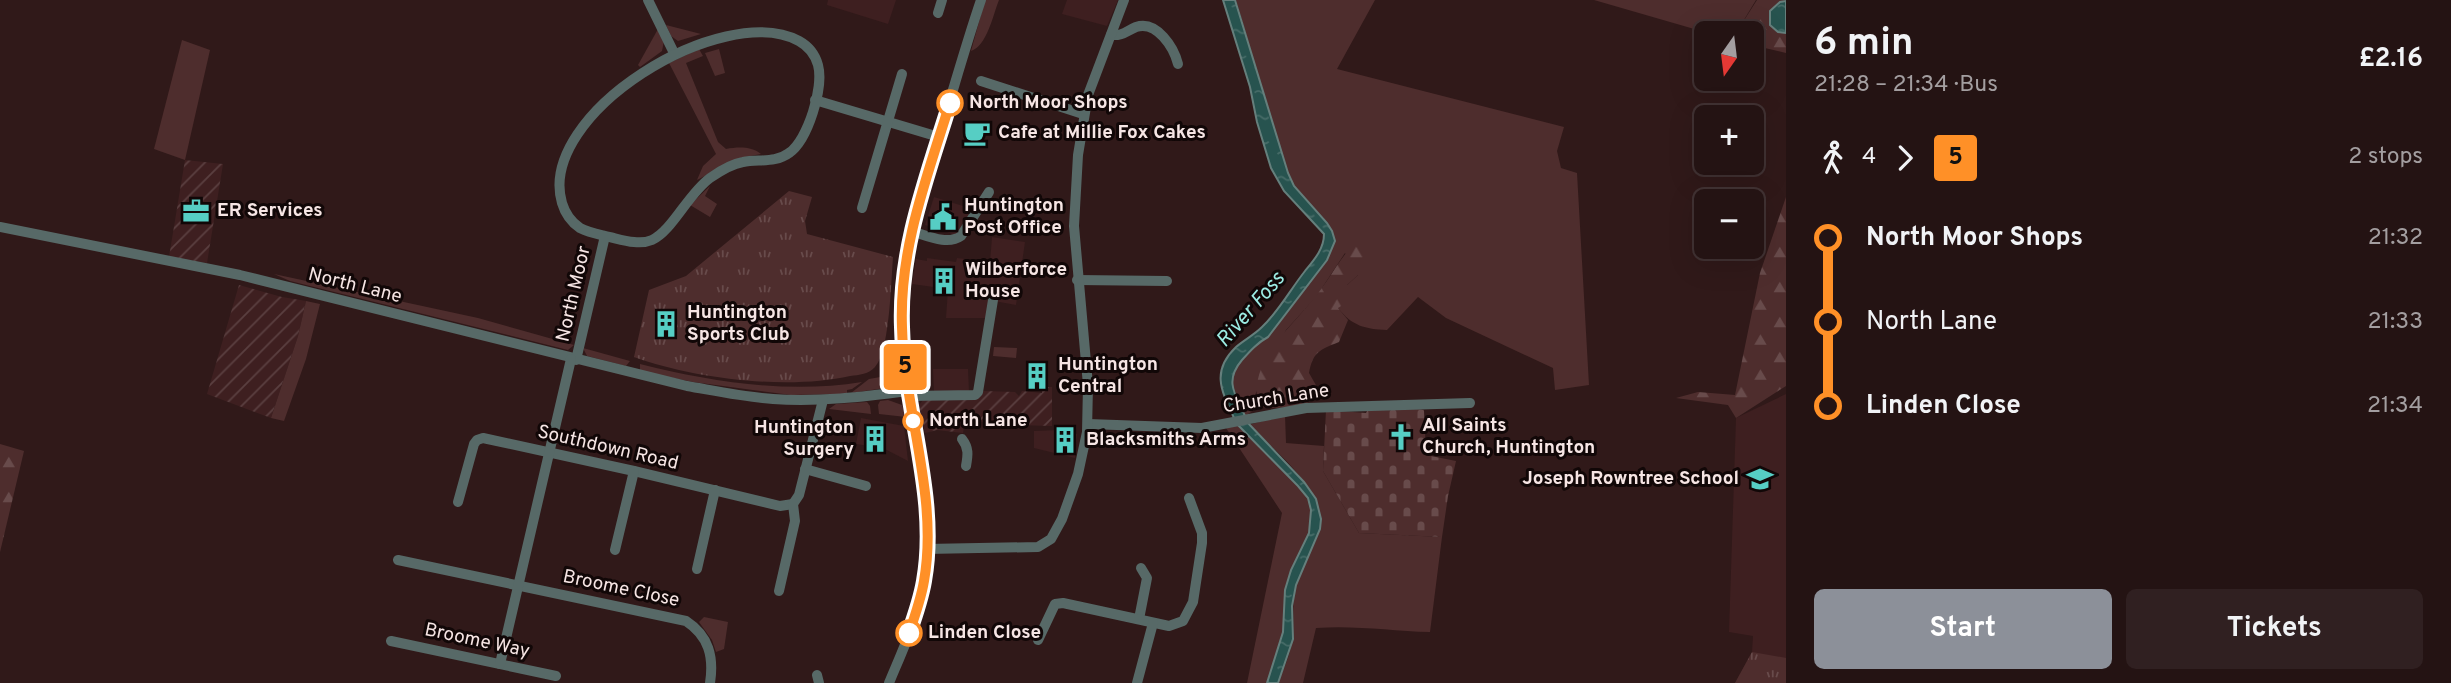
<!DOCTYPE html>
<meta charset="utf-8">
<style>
body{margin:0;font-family:Overpass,sans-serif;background:#302021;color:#f1f3f6;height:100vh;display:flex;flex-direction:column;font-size:26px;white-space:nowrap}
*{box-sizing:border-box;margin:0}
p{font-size:23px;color:#a39ea0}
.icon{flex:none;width:38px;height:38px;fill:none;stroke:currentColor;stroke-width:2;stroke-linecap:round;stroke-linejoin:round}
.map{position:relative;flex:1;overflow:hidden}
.details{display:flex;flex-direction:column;background:#241313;width:665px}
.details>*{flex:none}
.badge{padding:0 14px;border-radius:5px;font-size:24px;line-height:46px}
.needle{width:46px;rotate:194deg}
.tools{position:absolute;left:1694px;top:21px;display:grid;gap:14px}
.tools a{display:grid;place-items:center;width:70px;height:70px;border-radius:10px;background:#241313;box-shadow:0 7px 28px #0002,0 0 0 2px #413233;font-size:35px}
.map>.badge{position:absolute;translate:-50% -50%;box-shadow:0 0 0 4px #fff}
.legs{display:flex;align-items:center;gap:10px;height:77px;padding:0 28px;font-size:23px}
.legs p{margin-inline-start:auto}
.overview{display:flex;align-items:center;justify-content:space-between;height:119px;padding:0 28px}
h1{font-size:38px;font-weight:700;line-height:52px}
.button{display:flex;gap:14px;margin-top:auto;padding:14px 28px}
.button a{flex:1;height:80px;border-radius:10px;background:#8c9099;color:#fff;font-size:28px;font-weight:700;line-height:80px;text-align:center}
.button a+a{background:#302021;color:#f1f3f6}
ul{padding:0 28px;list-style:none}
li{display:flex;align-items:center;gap:24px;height:84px;font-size:26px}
li i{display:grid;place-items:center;width:10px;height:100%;margin:0 9px;background:currentColor}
li i::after{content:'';width:18px;height:18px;margin:-9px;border:5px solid;border-radius:50%;background:#241313}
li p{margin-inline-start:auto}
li:first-child i{background:linear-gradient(#0000 50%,currentColor 0)}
li:last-child i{background:linear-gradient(currentColor 50%,#0000 0)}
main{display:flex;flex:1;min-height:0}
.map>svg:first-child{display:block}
</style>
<main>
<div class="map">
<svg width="1786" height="683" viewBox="0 0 1786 683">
<defs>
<pattern id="industrial-furrows" width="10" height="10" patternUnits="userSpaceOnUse" patternTransform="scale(1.75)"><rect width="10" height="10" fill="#3e1f20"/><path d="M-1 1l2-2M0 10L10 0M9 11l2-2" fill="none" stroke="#5a3f40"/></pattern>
<pattern id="forest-firs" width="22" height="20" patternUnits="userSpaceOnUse" patternTransform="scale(1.75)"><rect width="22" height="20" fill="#4e2d2d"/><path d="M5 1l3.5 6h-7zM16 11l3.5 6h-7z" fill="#684b4b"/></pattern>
<pattern id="cemetery-stones" width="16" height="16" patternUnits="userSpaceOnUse" patternTransform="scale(1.75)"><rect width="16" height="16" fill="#4e2d2d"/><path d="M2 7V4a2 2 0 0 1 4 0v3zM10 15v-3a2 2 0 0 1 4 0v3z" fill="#684b4b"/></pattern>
<pattern id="park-tufts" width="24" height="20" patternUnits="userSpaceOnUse" patternTransform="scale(1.75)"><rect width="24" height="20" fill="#4e2d2d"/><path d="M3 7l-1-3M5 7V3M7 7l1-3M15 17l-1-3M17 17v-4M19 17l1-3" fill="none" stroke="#684b4b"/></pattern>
<pattern id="water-ripples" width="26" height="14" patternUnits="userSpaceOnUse" patternTransform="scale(1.75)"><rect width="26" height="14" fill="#27534f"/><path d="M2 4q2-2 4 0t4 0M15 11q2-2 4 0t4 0" fill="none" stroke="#476c68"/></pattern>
</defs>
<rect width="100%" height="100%" fill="#301919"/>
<g fill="#3e1f20">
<polygon points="828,0 896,0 888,24 827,5"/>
<polygon points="1067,0 1118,0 1107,26 1062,14"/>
<polygon points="934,197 973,209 956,235 925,225"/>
<polygon points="992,237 1025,242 1016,305 989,300 987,318 946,318 948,289 912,284 916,259 927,261 927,258 956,262 957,258 990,262"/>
<polygon points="933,369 968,369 969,392 934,393"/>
<polygon points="1786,394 1786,683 1735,683 1752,652 1753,636 1729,632 1736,418"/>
<polygon points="861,418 904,426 908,461 883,448 856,444"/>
<polygon points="1060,430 1077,434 1075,458 1034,448 1034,431"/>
</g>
<g fill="url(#industrial-furrows)">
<polygon points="185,160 223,164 207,263 169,257"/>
<polygon points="239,285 282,297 306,301 298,336 271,418 207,394"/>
<polygon points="1042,387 1052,387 1052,426 1017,425 965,420 963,433 937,430 925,433 919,405 924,399 983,391 1015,392 1019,396 1022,391 1042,393"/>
</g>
<g fill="#4e2d2d">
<path d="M985 0H999C993 15 987 46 971 51Z"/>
<path d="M1236 0H1375L1337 69 1564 127 1557 151 1561 168 1577 173 1589 385 1555 390 1553 368 1446 318 1418 297 1387 330C1365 329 1352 326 1338 308L1347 285 1358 275 1345 253 1316 297 1286 330 1255 395 1259 407 1245 416 1232 383V373L1256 344 1268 337 1293 302 1332 231 1294 186 1287 173Z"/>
<polygon points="1594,0 1756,0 1736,33 1708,33"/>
<polygon points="666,25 701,34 678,41 671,36"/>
<polygon points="658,29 664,41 662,51 640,67 638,65"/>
<polygon points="182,40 210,50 185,160 154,149"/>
<path d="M699 49 703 56 686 63 718 142 726 149C738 147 751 146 761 154L740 158 697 180 703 166 716 154 669 63Z"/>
<polygon points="719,49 725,73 715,76 705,53"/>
<polygon points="710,186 705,196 717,204 710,217 690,205"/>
<polygon points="274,274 478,318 574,345 568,350 290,281"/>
<polygon points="306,301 320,304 306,359 284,421 271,418 298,336"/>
<polygon points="994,347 1017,348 1016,358 993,356"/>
<polygon points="583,348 630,361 626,366 587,356"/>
<path d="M640 364C712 382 788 394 862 382L852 389 847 390V394L791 395 693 382 643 372 640 370Z"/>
<polygon points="886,376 885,388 851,393 869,379"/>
<polygon points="888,400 902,405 906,417 879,414 878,405 880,401"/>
<polygon points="867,402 870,406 871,414 829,409 836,404"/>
<path d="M1285 415 1286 443 1324 446 1323 471 1359 533 1442 537 1430 632C1392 631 1354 625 1316 628L1303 683H1278C1284 669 1291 652 1293 637 1294 620 1292 604 1295 588 1300 567 1315 549 1320 528 1327 492 1272 447 1248 425Z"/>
<polygon points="1237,424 1298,486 1308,498 1311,510 1309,533 1291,570 1285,589 1283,632 1267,683 1247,683 1282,513 1226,428"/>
<polygon points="704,617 728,622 724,649 716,652 712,640 699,622"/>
</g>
<g fill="url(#forest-firs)">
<polygon points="1757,0 1786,0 1780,2 1778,32 1786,33 1786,53 1752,45 1752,33 1736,33"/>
<polygon points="1786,197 1786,386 1736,418 1728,405 1676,398 1698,392 1735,395 1760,273"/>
<path d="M1353 245 1366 250 1367 271 1358 275 1347 285 1349 301 1338 308 1348 320 1339 342C1319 350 1313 352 1309 373L1321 394C1305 409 1279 409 1259 407 1246 363 1291 328 1315 297 1329 280 1338 261 1353 245Z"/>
<polygon points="0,444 24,451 0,552"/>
</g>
<polygon fill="url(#cemetery-stones)" points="1403,406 1424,410 1426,455 1456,461 1448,496 1442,537 1359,533 1323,471 1326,410 1366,413 1369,407"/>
<g fill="url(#park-tufts)">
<path d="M789 191 812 197 805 221 807 234 893 257C891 281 890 351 875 367 869 374 859 375 850 376 788 390 695 379 634 357L649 290 686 276Z"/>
<polygon points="1752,652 1786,658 1786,683 1735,683"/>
</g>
<g fill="url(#water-ripples)" stroke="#657f7c" stroke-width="2">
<path d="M1223 0H1235L1288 173 1294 186 1327 223 1332 231 1335 241 1327 260 1268 337C1257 343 1250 351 1242 360 1224 381 1235 394 1245 416L1235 420C1222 392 1210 372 1236 347 1244 340 1254 335 1262 327 1279 311 1290 290 1305 271 1314 260 1324 249 1324 234L1284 191 1271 168 1257 122 1250 87Z"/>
<polygon points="1786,1 1786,33 1778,32 1770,25 1770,11 1780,2"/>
<polygon points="1247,422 1304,482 1316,499 1321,519 1320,529 1296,585 1292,606 1293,639 1278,683 1267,683 1283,632 1285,590 1291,570 1309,533 1311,510 1308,498 1298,486 1237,424"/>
</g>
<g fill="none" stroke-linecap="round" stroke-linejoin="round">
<g stroke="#576967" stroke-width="10">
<polyline points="648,0 674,53"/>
<polyline points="938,13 942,0"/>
<path d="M1111 35C1123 36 1126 31 1136 27 1157 20 1174 48 1178 64"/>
<polyline points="981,81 1083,114"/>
<polyline points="815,100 939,137"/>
<polyline points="862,208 902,74"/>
<path d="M0 227 240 275 687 386C716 391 744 397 773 399 818 402 863 397 908 391"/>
<path d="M911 231C926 235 947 246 961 236L989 192"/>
<polyline points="1077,280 1167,281"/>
<path d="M576 360 605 236C597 234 588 232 580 228 571 222 565 213 562 203 536 114 723 0 799 41 808 46 815 54 818 65 824 87 808 140 789 153 776 163 758 159 743 162 731 164 720 171 710 178 688 194 672 231 652 240 638 246 620 239 605 236"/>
<polyline points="909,396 975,395 978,392 993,300"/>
<polyline points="1088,424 1202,428 1306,408 1470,403"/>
<path d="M962 439C969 448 968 455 966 466"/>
<polyline points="805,469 866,486"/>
<polyline points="458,502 474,444 477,440 483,438 634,471 780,506 793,504"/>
<polyline points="926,549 1038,547 1051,539 1062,519 1078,474 1087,432 1088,385 1074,226 1078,155 1088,95 1124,0"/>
<polyline points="615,550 634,471"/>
<path d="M398 560 686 621C709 636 714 657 710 683"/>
<polyline points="697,569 715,490"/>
<polyline points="779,591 795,521 793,504 799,495 823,400"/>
<polyline points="1139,619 1147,578 1141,568"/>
<polyline points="1038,640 1055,604 1063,603 1169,626 1183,621 1193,602 1202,543 1202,533 1189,498"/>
<polyline points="391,641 556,676"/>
<polyline points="500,664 571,359"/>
<polyline points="817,675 819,683"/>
<path d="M889 683C903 649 920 614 924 577 936 483 898 391 901 297 904 244 922 193 937 142 952 95 965 47 981 0"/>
<polyline points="1137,683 1153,623"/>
</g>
</g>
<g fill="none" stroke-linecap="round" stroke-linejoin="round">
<defs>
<path id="line-1" d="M909 633C915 616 921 599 924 581 939 497 904 411 902 327 899 249 927 177 950 103"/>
</defs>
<use href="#line-1" stroke="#fff" stroke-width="16"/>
<use href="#line-1" stroke="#ff9027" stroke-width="10"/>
</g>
<defs>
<symbol id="cafe-bare" viewBox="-9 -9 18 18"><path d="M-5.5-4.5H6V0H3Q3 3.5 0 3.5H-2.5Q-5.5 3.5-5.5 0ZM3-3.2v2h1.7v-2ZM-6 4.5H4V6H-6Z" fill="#56cec4" stroke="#110707" stroke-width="2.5" paint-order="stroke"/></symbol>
<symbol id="office-bare" viewBox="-9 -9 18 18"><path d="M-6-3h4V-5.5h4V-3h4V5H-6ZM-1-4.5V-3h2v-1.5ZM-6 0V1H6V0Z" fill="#56cec4" stroke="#110707" stroke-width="2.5" paint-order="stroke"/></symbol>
<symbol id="civic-bare" viewBox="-9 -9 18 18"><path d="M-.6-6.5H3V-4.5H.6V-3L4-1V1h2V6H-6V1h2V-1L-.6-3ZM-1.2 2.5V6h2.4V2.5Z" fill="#56cec4" stroke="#110707" stroke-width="2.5" paint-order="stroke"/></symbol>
<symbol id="building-bare" viewBox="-9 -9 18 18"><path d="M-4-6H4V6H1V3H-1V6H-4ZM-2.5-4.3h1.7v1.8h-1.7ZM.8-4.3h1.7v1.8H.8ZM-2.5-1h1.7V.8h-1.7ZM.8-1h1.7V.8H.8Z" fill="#56cec4" stroke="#110707" stroke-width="2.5" paint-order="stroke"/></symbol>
<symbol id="church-bare" viewBox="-9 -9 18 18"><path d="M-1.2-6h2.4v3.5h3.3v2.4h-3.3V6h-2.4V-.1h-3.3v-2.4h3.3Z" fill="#56cec4" stroke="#110707" stroke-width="2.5" paint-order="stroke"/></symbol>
<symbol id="school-bare" viewBox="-9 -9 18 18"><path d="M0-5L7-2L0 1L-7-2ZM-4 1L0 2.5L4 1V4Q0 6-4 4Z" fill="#56cec4" stroke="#110707" stroke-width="2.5" paint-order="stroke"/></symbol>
</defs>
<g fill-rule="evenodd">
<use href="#cafe-bare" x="958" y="114" width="38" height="38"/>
<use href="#office-bare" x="177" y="192" width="38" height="38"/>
<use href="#civic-bare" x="924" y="198" width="38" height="38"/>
<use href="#building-bare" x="925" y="262" width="38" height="38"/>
<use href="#building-bare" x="647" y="305" width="38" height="38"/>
<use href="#building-bare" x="1018" y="357" width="38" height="38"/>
<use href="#church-bare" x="1382" y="418" width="38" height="38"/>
<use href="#building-bare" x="856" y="420" width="38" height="38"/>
<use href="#building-bare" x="1046" y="421" width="38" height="38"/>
<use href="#school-bare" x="1741" y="460" width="38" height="38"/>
</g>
<g fill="#fff" stroke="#ff9027" stroke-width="3.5">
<circle cx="950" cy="103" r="12"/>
<circle cx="913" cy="421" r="9"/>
<circle cx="909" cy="633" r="12"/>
</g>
<g text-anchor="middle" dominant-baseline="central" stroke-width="6" stroke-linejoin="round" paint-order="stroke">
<g font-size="19" font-weight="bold" fill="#f6e5e4" stroke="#110707" text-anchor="start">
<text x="969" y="103">North Moor Shops</text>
<text x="929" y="421">North Lane</text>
<text x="928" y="633">Linden Close</text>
</g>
<g font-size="19" font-weight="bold" fill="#f6e5e4" stroke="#110707" text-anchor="start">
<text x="998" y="133">Cafe at Millie Fox Cakes</text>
<text x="964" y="206">Huntington<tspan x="964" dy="22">Post Office</tspan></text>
<text x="217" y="211">ER Services</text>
<text x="965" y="270">Wilberforce<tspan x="965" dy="22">House</tspan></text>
<text x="687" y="313">Huntington<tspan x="687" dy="22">Sports Club</tspan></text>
<text x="1058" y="365">Huntington<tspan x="1058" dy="22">Central</tspan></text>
<text x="1422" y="426">All Saints<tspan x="1422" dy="22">Church, Huntington</tspan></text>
<text x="854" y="428" text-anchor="end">Huntington<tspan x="854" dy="22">Surgery</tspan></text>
<text x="1086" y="440">Blacksmiths Arms</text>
<text x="1739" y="479" text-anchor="end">Joseph Rowntree School</text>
</g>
<g font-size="19" fill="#f6e5e4" stroke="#110707">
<text transform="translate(355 286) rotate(14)">North Lane</text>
<text transform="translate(574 294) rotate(-77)">North Moor</text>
<text transform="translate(1276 399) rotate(-9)">Church Lane</text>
<text transform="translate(608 448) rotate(13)">Southdown Road</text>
<text transform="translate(621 589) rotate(12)">Broome Close</text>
<text transform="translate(477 641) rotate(12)">Broome Way</text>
</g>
<g font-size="21" font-style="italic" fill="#9cece4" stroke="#110707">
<text transform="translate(1251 310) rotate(-49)">River Foss</text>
</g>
</g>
</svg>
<div class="tools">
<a><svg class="needle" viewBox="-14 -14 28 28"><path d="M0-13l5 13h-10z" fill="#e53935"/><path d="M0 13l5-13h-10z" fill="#a39ea0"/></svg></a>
<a>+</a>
<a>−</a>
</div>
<b class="badge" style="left:905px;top:367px;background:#ff9027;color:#111">5</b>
</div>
<section class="details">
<div class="overview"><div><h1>6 min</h1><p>21:28 – 21:34 · Bus</p></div><b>£2.16</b></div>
<div class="legs"><svg class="icon" aria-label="walk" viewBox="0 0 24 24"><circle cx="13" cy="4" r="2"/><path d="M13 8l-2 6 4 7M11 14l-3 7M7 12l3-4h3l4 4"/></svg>4<svg class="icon" aria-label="forward" viewBox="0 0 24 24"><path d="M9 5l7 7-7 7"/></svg><b class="badge" style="background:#ff9027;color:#111">5</b><p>2 stops</p></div>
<ul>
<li><i style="color:#ff9027"></i><b>North Moor Shops</b><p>21:32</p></li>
<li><i style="color:#ff9027"></i><span>North Lane</span><p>21:33</p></li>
<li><i style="color:#ff9027"></i><b>Linden Close</b><p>21:34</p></li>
</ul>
<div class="button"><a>Start</a><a>Tickets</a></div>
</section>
</main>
